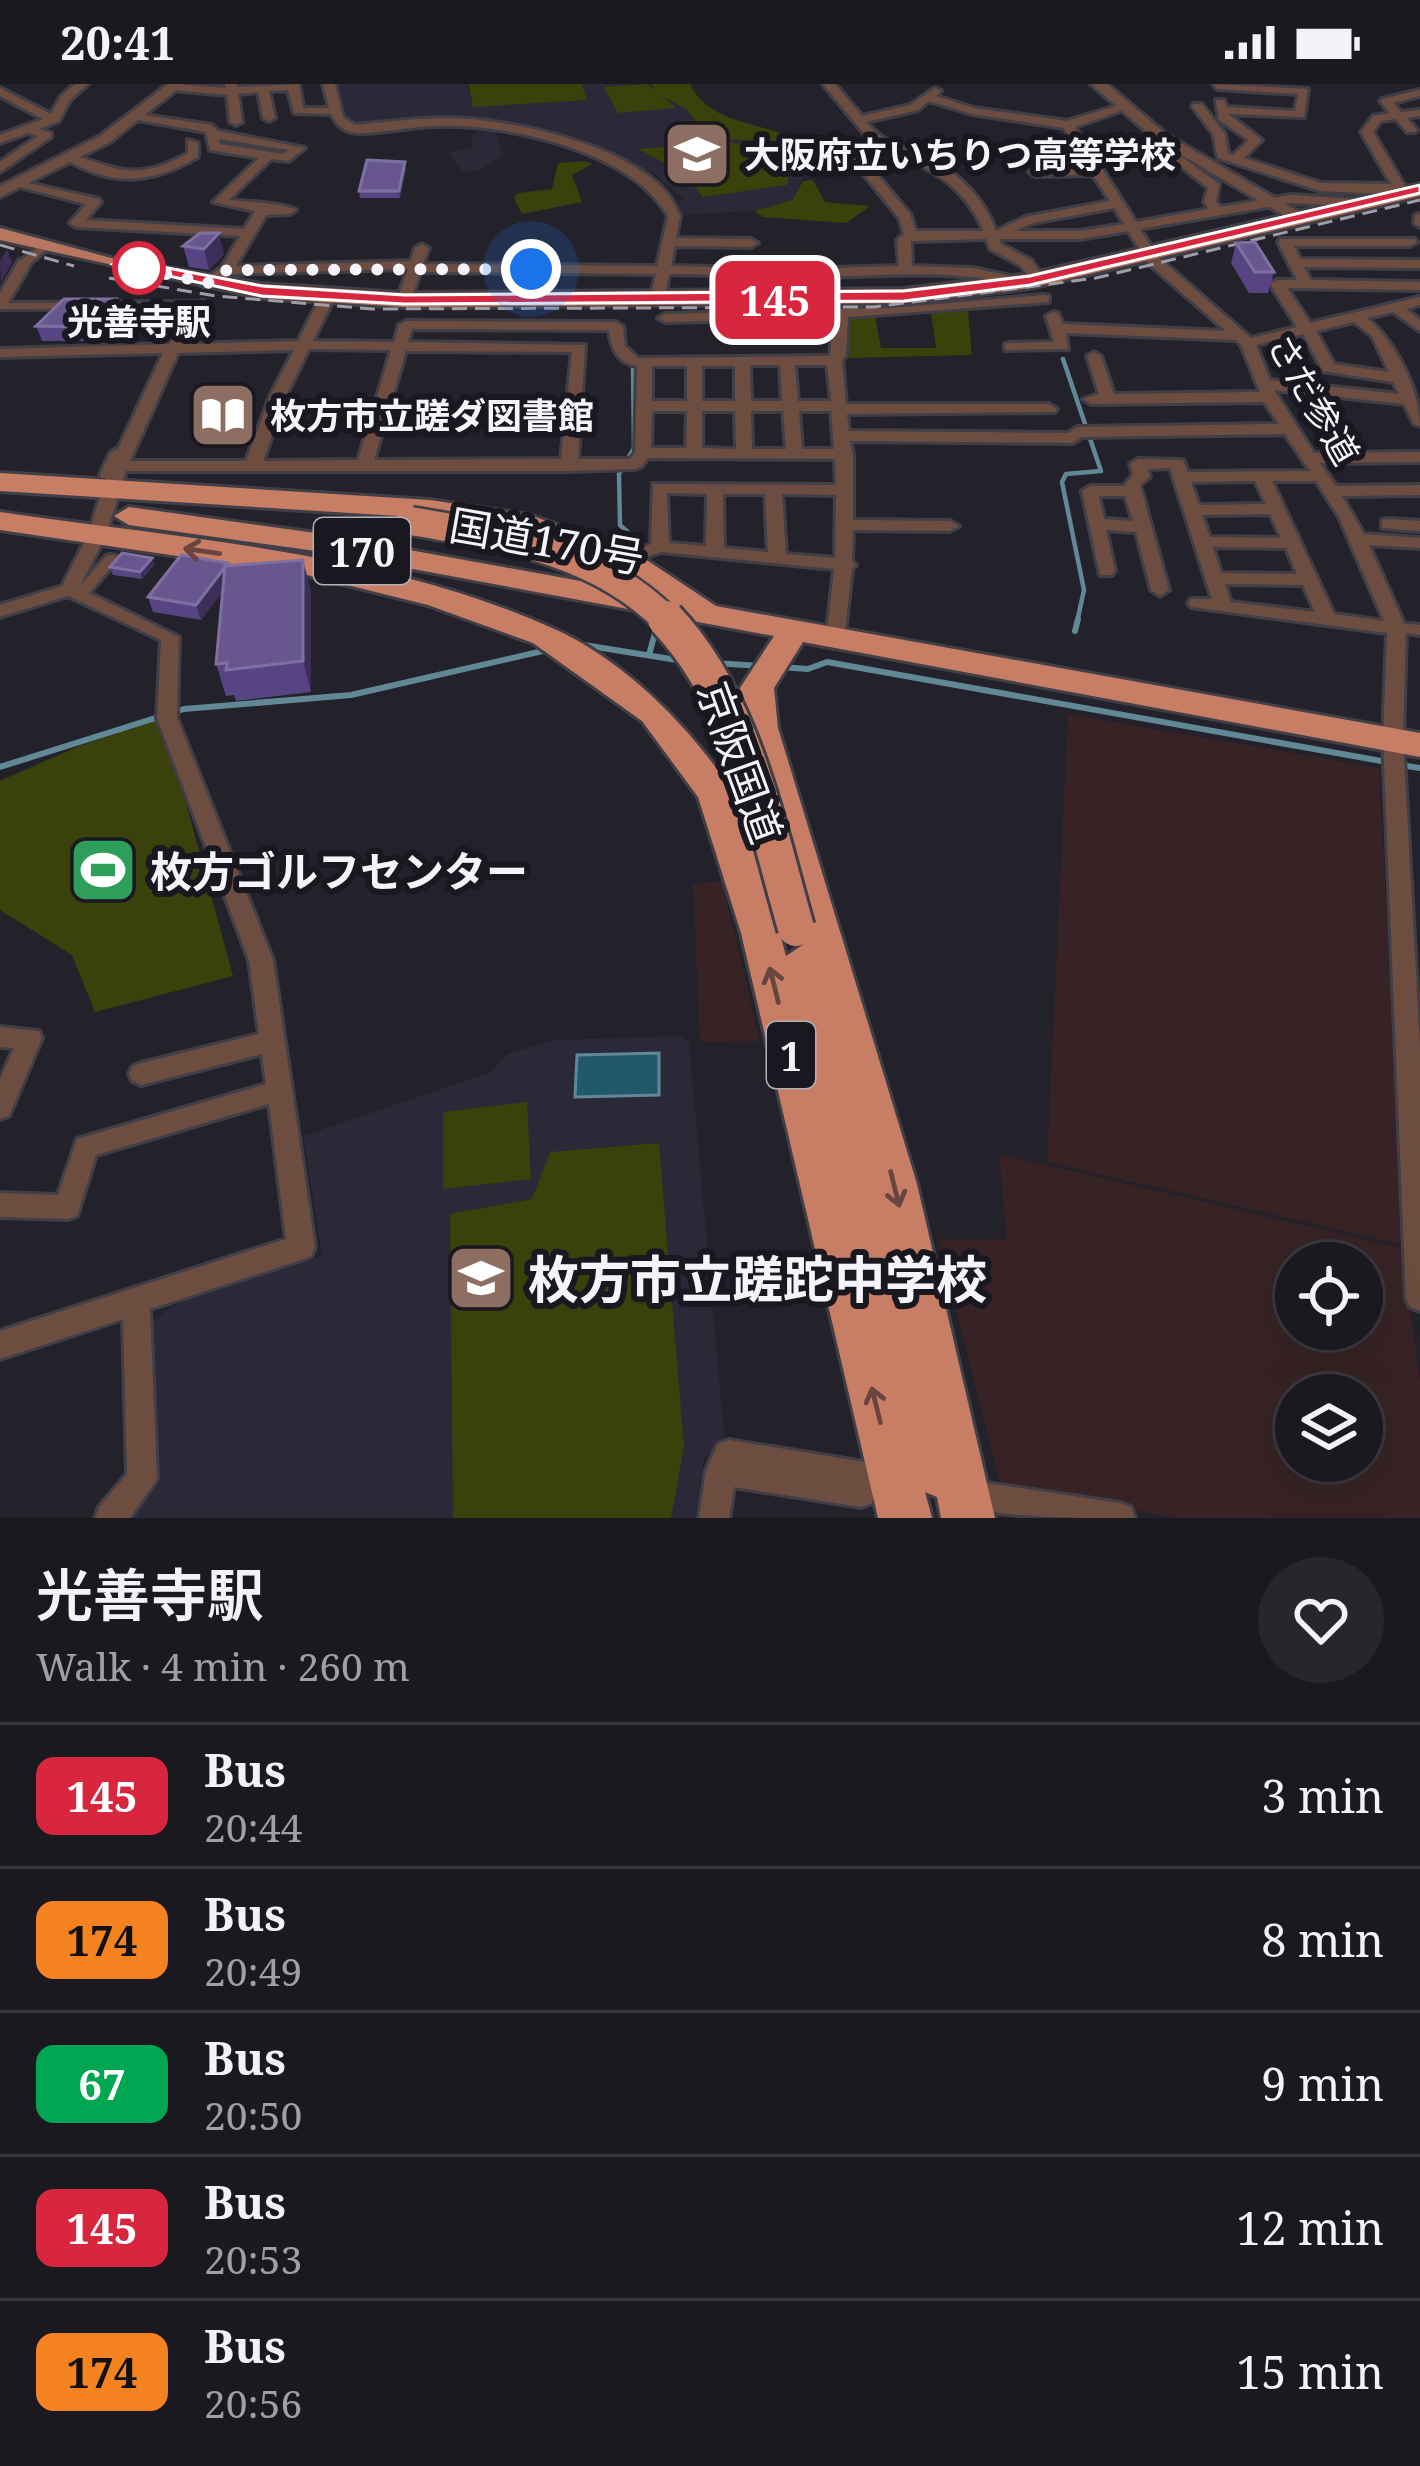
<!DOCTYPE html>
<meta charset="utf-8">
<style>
body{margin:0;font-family:"Noto Serif","Noto Sans JP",serif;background:#27262d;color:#f1f3f6;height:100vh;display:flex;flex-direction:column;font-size:45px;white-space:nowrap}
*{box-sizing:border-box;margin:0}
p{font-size:39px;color:#9fa0a5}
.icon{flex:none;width:66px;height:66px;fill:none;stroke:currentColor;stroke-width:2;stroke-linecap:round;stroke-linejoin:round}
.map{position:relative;height:1434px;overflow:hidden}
.drawer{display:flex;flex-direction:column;background:#1a1920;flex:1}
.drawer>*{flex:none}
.badge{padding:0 24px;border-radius:18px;font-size:42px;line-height:78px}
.buttons{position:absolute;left:1275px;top:1158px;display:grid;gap:24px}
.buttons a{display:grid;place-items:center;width:108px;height:108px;border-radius:50%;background:#1a1920;box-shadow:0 12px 48px #0002,0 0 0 3px #38383e;font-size:60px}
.you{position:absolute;width:60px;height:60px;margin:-30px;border:9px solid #fff;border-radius:50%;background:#1a73e8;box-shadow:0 0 0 18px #1a73e833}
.map>.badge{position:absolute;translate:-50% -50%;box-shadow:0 0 0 6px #fff}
.round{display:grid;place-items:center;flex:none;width:126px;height:126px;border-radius:63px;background:#27262d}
.summary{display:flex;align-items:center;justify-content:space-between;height:204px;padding:0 36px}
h1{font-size:57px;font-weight:600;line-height:90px}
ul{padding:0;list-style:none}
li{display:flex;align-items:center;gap:36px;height:144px;padding:0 36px;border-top:3px solid #38383e}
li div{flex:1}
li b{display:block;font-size:45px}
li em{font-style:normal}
li .badge{min-width:132px;font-weight:700;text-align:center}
.status{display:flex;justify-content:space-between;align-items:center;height:84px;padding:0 60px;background:#1a1920;direction:ltr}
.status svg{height:33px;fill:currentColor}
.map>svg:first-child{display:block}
</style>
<div class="status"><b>20:41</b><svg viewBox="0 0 49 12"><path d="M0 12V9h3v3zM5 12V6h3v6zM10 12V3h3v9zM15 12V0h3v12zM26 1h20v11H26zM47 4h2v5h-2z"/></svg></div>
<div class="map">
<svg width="1420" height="1434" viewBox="0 0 1420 1434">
<rect width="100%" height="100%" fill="#23212a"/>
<g fill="#2b2837">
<polygon points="336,0 651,0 657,10 686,25 710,55 772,57 809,83 792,116 754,127 679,131 677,121 683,115 654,89 551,50 488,35 353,40 341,26"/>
<polygon points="482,44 496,48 503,72 479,87 462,88 448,68 472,64 472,51"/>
<polygon points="681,952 689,958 725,1360 704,1373 696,1434 124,1434 142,1249 152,1236 182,1217 322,1171 303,1052 491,988 507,970 554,956"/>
</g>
<g fill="#372326" fill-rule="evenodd">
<polygon points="1068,630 1379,684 1404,1161 1047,1078"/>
<polygon points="722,797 760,957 700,958 693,800"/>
<path d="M999 1070 1402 1164 1420 1297V1434H1174L1000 1398 938 1156 1007 1155ZM1296 1179H1362V1245H1296ZM1296 1311H1362V1377H1296Z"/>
</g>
<g fill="#3a410a">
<polygon points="469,0 582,0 587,16 473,23"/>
<polygon points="647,0 676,24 618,29 604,3"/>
<path d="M651 0H690C716 54 801 32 821 80L809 83 772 57 710 55 686 25 657 10Z"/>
<polygon points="727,58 759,62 790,83 787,101 703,113 682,88 638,65"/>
<polygon points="586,77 592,80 572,91 582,118 522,130 514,114 518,109 552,105 558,79"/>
<polygon points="813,96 825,118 870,122 846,139 763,133 754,127 792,116 803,97"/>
<polygon points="968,227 972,271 848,274 848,234 875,233 881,264 936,264 931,229"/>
<polygon points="163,634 233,892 95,928 72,871 0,826 0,697 79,662"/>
<polygon points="527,1018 531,1095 443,1105 443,1028"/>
<polygon points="659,1059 684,1363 671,1434 453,1434 450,1130 532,1115 550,1068"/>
</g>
<polygon fill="#21596b" stroke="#618896" stroke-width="3" points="659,969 659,1011 575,1013 577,971"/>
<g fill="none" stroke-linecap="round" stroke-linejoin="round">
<g stroke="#618896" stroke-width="4.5">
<polyline points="1063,275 1101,387 1066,390 1062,398 1084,506 1077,538"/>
<polyline points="633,281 634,364 619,390 620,441 641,460"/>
</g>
<g stroke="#618896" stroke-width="6">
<polyline points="1075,547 1078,535"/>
<polyline points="578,560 683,577"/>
<polyline points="649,571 656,545"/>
<polyline points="714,579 761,582"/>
<polyline points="780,583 808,585 827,578 1387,678"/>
<polyline points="1400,681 1420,684"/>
<polyline points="0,683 184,625 351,611 547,566"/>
</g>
<defs>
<g id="pedestrian">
<polygon points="42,160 51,162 28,181 20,181 20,177"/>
<polygon points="0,219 203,218 209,221 203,224 0,225"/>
<polygon points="116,365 122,369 112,391 111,394 101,394 100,391 110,369"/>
<polygon points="111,471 116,472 116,478 84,515 74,515 72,512 74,509 106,472"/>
<polygon points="1397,539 1420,541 1420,551 1392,547 1390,544 1392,541"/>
</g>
<g id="minor">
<polygon points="75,0 88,0 70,16 59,37 39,45 51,49 51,53 0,88 0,78 38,52 28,49 0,59 0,51 43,35 0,12 0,4 51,30 61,12"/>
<path d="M172 0 226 4 225 0H237V3L299 0 303 24H329L323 0H335L343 33 355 41C386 38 417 34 449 34 510 35 625 60 666 108 672 115 676 124 680 132L676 154 751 155 758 159 751 163 675 162 671 182 799 185 899 182 897 156 904 150 899 134 845 67 870 57 823 0H835L862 32 910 21 935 4 941 7 936 12 974 24 1067 37 1122 20 1128 23 1126 25 1075 43 1094 73 1177 69 1219 100 1216 118 1221 123 1291 111 1370 116V122L1366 123 1291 119 1140 145 1159 174 1251 254 1297 243 1270 200 1277 196H1297L1278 158 1280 155H1415L1417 158 1410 162H1294L1300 175 1420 176V184L1304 183 1311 196 1420 198V206L1287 204 1310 239 1420 213V221L1406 225 1420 236V247L1393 228 1367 234C1395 257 1420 306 1420 342L1414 340 1404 320 1274 306 1314 369 1420 368V378L1320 379 1336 402 1420 401V411L1342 412 1364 450 1420 454V464L1369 461 1406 544 1403 656 1420 962V1227L1410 1223 1406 1214 1383 656 1387 549 1191 523 1188 519 1191 515H1212L1170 384 1148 385 1150 393 1140 401 1169 506 1160 512 1151 506 1136 448 1106 446 1115 487 1112 491H1100L1082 407 1090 402H1124L1133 391 1130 380 1138 375 1183 376 1188 388 1310 387 1285 350 1082 353 1073 359 850 357 853 370V436L950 437 959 442 950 447 853 446 852 477 856 481 852 485 844 557 835 563 826 557 834 485 661 468 625 480 616 475 651 460 653 400 836 401 835 375 648 374 641 383 635 385 569 387H126L106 451 79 504 179 553 177 634 273 876 315 1163 311 1172 301 1176 150 1225 157 1395 130 1434H95L99 1423 127 1390 123 1235 0 1275V1247L286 1155 269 1020 96 1071 77 1132 68 1135 0 1133V1109L58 1111 77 1055 266 1000 262 970 141 1001 132 997 129 990 132 983 141 979 259 950 249 876 157 634 161 556 68 512 0 533V521L62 502 88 451 110 382 163 269 0 273V265L169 260 198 218 203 217 210 221 184 260 298 257 321 212 328 208 335 212 313 257 394 258 399 241 406 237 616 238 623 242 625 262 638 274 830 272 834 234 665 238 658 234 665 230 891 224 1044 211 1049 212V218L848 233 846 271 842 277 846 320H1049L1057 325 1055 328 847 330 849 347 1068 349 1077 343 1279 340 1264 318 1091 320 1083 315 1099 310 1087 272 1094 268 1101 272 1114 310 1260 308 1241 261 1236 256 1066 249 1068 265 1005 266V260L1010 259 1054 258 1046 232 1053 228 1058 229 1063 240 1226 247 1149 180 1128 147 1080 155H999L1001 160 1031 176 1045 195 1038 199 1033 198 1021 182 990 165 986 155 911 157 912 182 973 184 1025 195 1027 198 1020 202C952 184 887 192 818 193 769 194 719 190 669 190L664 217 657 221 650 217 656 190 420 188 411 216 404 220 397 216 408 185 230 190 213 202H203V196L222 183 240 152 76 143 70 139 86 120 13 101 19 97 99 115 101 118 86 136 244 145 255 127 213 118 259 74 210 66 206 48 133 35 131 33 137 30 212 41 218 47 305 64 289 77 271 75 229 116C249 118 281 119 296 126L290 130 266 131 236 182 411 177 415 164 422 160 429 164 423 180 657 182 668 132C631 66 506 39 434 42 414 42 367 52 351 48 342 46 335 38 331 30L294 29 288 6 269 7 275 34 269 37 263 34 258 8 238 10 242 38 236 41 230 38 227 11 173 6 167 3ZM929 17 972 30 1064 44 1089 83 1035 84 1029 88 1035 92 1093 91 1110 117 1025 133 996 147C983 112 958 88 923 72 900 62 883 58 866 38L918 26ZM219 55 289 66 283 70 220 60ZM878 63C923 80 965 99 983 147H916L910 130 859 69ZM1174 77 1208 104 1204 118 1209 125 1136 138 1099 80ZM1114 124 1124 140 1080 147H1015L1033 139ZM1354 238 1372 252 1389 288 1334 280 1316 247ZM412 245 609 246C611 264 618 280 637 282L635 369 630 375H578L585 261 408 258ZM1303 250 1323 287 1393 298 1399 310 1270 296 1256 261ZM309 265 391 266 358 376 263 377 287 310ZM294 266 271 310 246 377H130L178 269ZM406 267 572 268 561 375 374 376ZM750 281H780L782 317H751ZM795 281H827L831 317H798ZM652 282H687V317H652ZM702 282H735V317H702ZM652 327H687L686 364H651ZM702 327H735L736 365 702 364ZM751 327H783L786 365H752ZM799 327H831L834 365H802ZM1255 397 1266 420 1199 421 1191 398ZM1272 397H1316L1339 433 1384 537 1334 530ZM667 409 707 410 706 462 669 459ZM723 410H765L768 468 724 464ZM782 410 836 411 835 474 786 470ZM1099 412H1125L1133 437 1104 435ZM1270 430 1281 454 1210 453 1202 431ZM1213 463 1286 464 1297 490 1221 489ZM1225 500 1303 501 1315 528 1231 518Z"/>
<polygon points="1213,0 1308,5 1304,33 1228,30 1262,56 1244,74 1321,99 1391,100 1361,48 1373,32 1390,29 1380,17 1382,15 1420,6 1420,12 1393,19 1401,28 1420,26 1420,32 1407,34 1417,46 1415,48 1407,48 1396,35 1381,37 1373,48 1404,101 1416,107 1410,111 1320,107 1218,74 1213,50 1192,22 1194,20 1202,20 1225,50 1228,69 1233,71 1249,56 1219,36 1216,16 1224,16 1227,23 1295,27 1298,10 1217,5"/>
<path d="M188 56 198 59V73C150 101 110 103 62 73L68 69C120 86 137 98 188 69Z"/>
<polygon points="1420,130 1420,143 1414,139 1415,131"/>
<polygon points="24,175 31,179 7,221 0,225 0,209 19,176"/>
<polygon points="1388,435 1420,437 1420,447 1382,444 1382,436"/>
<polygon points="0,943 39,947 42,954 9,1032 0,1035 0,995 14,964 0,963"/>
<polygon points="729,1356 895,1383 906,1387 910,1398 906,1409 895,1413 875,1410 872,1419 861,1423 734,1403 729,1434 699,1434 706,1386 718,1360"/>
<path d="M966 1396 1120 1419 1131 1423 1135 1434C1079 1434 1009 1434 955 1422L951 1411 955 1400Z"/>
</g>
<g id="tertiary">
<polygon points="168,0 184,0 110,58 0,113 0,102 100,52"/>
<polygon points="1091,0 1107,0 1166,50 1311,135 1297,139 1156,56"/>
</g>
<polygon id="primary" points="1420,100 1420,112 1030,204 904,219 404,223 262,214 0,156 0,144 115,175 262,200 404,209 904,205 1030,190"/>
<path id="trunk" d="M0 389 430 416 530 431 636 469 716 522 1420 649V673L803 558 774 604 778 644 917 1100 995 1434H941L937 1413 925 1408 932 1434H878L741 849 698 713 642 637 533 559 428 521 307 491 0 446V428C183 455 381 467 552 544 621 574 685 638 727 699 751 734 775 829 786 872L804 860 744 644 740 604 774 552 316 467 129 441 114 432 129 423 316 449 663 512 614 481 524 448 430 434 0 407Z"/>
</defs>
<use href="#pedestrian" stroke="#403f47" stroke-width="6"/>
<use href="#minor" stroke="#403f47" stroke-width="6"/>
<use href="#tertiary" stroke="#403f47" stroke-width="6"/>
<use href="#primary" stroke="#403f47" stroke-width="6"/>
<use href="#trunk" stroke="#403f47" stroke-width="6"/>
<use href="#pedestrian" fill="#6e4d41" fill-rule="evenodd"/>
<use href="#minor" fill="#6e4d41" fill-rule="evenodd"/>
<use href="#tertiary" fill="#6e4d41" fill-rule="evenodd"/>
<use href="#primary" fill="#b9765e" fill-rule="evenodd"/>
<use href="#trunk" fill="#c87e64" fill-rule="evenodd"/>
<g stroke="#9f9da5" stroke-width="3" stroke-dasharray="15 8" stroke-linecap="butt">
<polyline points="0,161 74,182"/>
<polyline points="109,194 216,212 372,225 874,223 1096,194 1420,116"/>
</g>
<defs>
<path id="trunk-bridge-far1" d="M411 437C505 453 599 467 668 538"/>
<path id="trunk-bridge" d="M666 535C743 616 766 740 796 844"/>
</defs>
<use href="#trunk-bridge-far1" stroke="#403f47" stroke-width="33" stroke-linecap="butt"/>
<use href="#trunk-bridge" stroke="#403f47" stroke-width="42" stroke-linecap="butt"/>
<use href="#trunk-bridge-far1" stroke="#c87e64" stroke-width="28"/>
<use href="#trunk-bridge" stroke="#c87e64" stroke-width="36"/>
</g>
<g fill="#574482">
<polygon points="406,85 400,114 360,114 359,107"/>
<polygon points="1236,159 1274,188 1268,209 1249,209 1231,179"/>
<polygon points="183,162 224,170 209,186 189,183"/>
<polygon points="120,229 101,257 42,257 36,242"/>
<polygon points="152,474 154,481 142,495 113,491 110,483"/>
<polygon points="229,482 311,507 311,608 236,617 234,611 226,612 216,580 222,508 201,536 153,528 148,513"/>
</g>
<g fill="#3b2e59">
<polygon points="405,78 406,85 400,114 399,107"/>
<polygon points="219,149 224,170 209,186 204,165"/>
<polygon points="7,165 12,179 1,198 0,177"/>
<polygon points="116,215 120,229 101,257 96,243"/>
<polygon points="152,474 154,481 142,495 140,488"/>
<polygon points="303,476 311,507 311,608 303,577"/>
<polygon points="228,479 233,494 201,536 196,521"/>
</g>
<g fill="#68578f" stroke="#7e70a0" stroke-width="3">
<polygon points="367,76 405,78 399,107 359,107"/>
<polygon points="200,149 219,149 204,165 183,162"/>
<polygon points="1255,158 1274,188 1255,188 1236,159"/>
<polygon points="64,215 116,215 96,243 36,242"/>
<polygon points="122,469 152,474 140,488 110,483"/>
<polygon points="181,471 228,479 196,521 148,513"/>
<polygon points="303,476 303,577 226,586 227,579 216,580 225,482"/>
</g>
<defs><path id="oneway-shaft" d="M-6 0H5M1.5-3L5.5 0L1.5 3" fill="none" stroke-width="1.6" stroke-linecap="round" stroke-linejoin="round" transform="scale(3)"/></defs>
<g stroke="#68453f">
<use href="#oneway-shaft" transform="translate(202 467) rotate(-172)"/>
<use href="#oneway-shaft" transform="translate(774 901) rotate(-104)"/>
<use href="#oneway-shaft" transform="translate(895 1105) rotate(76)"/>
<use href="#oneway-shaft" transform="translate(876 1321) rotate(-104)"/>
</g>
<polygon fill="#d7263d" stroke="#fff" stroke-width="3" points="1420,101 1420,109 1030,201 904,217 404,220 262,212 113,180 121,175 262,202 404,211 904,207 1030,192"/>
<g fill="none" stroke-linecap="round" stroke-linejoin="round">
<polyline stroke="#f5f4fb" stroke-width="12" stroke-dasharray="0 21.6" points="139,184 121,180 208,199 227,186 531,185"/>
</g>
<defs>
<symbol id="school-square" viewBox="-11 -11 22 22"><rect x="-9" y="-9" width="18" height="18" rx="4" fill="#8d6e63" stroke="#191720"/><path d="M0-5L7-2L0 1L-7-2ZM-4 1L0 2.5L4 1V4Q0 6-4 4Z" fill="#fff"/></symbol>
<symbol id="library-square" viewBox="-11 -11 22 22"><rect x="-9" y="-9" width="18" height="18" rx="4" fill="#8d6e63" stroke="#191720"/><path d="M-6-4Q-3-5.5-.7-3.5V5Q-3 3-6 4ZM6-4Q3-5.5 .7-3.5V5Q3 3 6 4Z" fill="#fff"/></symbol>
<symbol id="stadium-square" viewBox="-11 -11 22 22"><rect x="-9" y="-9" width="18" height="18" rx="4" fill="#2e9e5b" stroke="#191720"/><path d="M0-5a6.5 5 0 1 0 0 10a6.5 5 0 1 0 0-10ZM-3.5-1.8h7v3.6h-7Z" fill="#fff"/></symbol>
</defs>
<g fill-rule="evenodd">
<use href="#school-square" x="659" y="32" width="76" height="76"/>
<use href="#library-square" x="185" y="293" width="76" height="76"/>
<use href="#stadium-square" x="65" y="748" width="76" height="76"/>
<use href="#school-square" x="443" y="1156" width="76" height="76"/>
</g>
<circle fill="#fff" stroke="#d7263d" stroke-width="6" cx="139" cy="184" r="24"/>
<g text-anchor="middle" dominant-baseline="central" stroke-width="12" stroke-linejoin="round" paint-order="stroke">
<g font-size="36" font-weight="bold" fill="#f5f4fb" stroke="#191720" text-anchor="start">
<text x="744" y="70">大阪府立いちりつ高等学校</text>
<text x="270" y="331">枚方市立蹉ダ図書館</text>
</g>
<g font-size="36" font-weight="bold" fill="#f5f4fb" stroke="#191720">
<text x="139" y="237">光善寺駅</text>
</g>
<g font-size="36" fill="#f5f4fb" stroke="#191720">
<text transform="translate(1314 315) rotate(60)">さだ参道</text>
</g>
<g fill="#191720" stroke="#b3b2b9" stroke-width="3">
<rect x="314" y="434" width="96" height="66" rx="9"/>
<rect x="767" y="938" width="48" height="66" rx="9"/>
</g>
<g font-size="39" font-weight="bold" fill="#f5f4fb">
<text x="362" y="467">170</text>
<text x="791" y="971">1</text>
</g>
<g font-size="42" fill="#f5f4fb" stroke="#191720">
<text transform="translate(547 456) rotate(10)">国道170号</text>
<text transform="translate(741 678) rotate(70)">京阪国道</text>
</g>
<g font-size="42" font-weight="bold" fill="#f5f4fb" stroke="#191720" text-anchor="start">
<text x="150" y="786">枚方ゴルフセンター</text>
</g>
<g font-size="51" font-weight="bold" fill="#f5f4fb" stroke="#191720" text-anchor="start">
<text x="528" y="1194">枚方市立蹉跎中学校</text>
</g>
</g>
</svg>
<div class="buttons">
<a><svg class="icon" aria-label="locate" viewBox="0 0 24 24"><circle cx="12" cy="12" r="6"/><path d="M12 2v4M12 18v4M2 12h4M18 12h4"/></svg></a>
<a><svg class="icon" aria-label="layers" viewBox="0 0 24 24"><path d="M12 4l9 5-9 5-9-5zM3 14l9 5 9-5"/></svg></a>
</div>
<div class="you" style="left:531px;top:185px"></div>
<b class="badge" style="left:775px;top:216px;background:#d7263d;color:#fff">145</b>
</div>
<section class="drawer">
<div class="summary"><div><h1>光善寺駅</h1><p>Walk · 4 min · 260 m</p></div><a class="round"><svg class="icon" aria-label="heart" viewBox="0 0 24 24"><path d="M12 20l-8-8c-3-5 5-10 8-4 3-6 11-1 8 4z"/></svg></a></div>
<ul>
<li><span class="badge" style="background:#d7263d;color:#fff">145</span><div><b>Bus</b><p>20:44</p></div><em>3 min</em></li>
<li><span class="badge" style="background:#f58220;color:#111">174</span><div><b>Bus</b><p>20:49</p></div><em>8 min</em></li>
<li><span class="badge" style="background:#00a651;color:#fff">67</span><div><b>Bus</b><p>20:50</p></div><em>9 min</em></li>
<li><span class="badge" style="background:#d7263d;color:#fff">145</span><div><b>Bus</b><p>20:53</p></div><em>12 min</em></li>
<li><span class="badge" style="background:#f58220;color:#111">174</span><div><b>Bus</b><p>20:56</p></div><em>15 min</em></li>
</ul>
</section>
